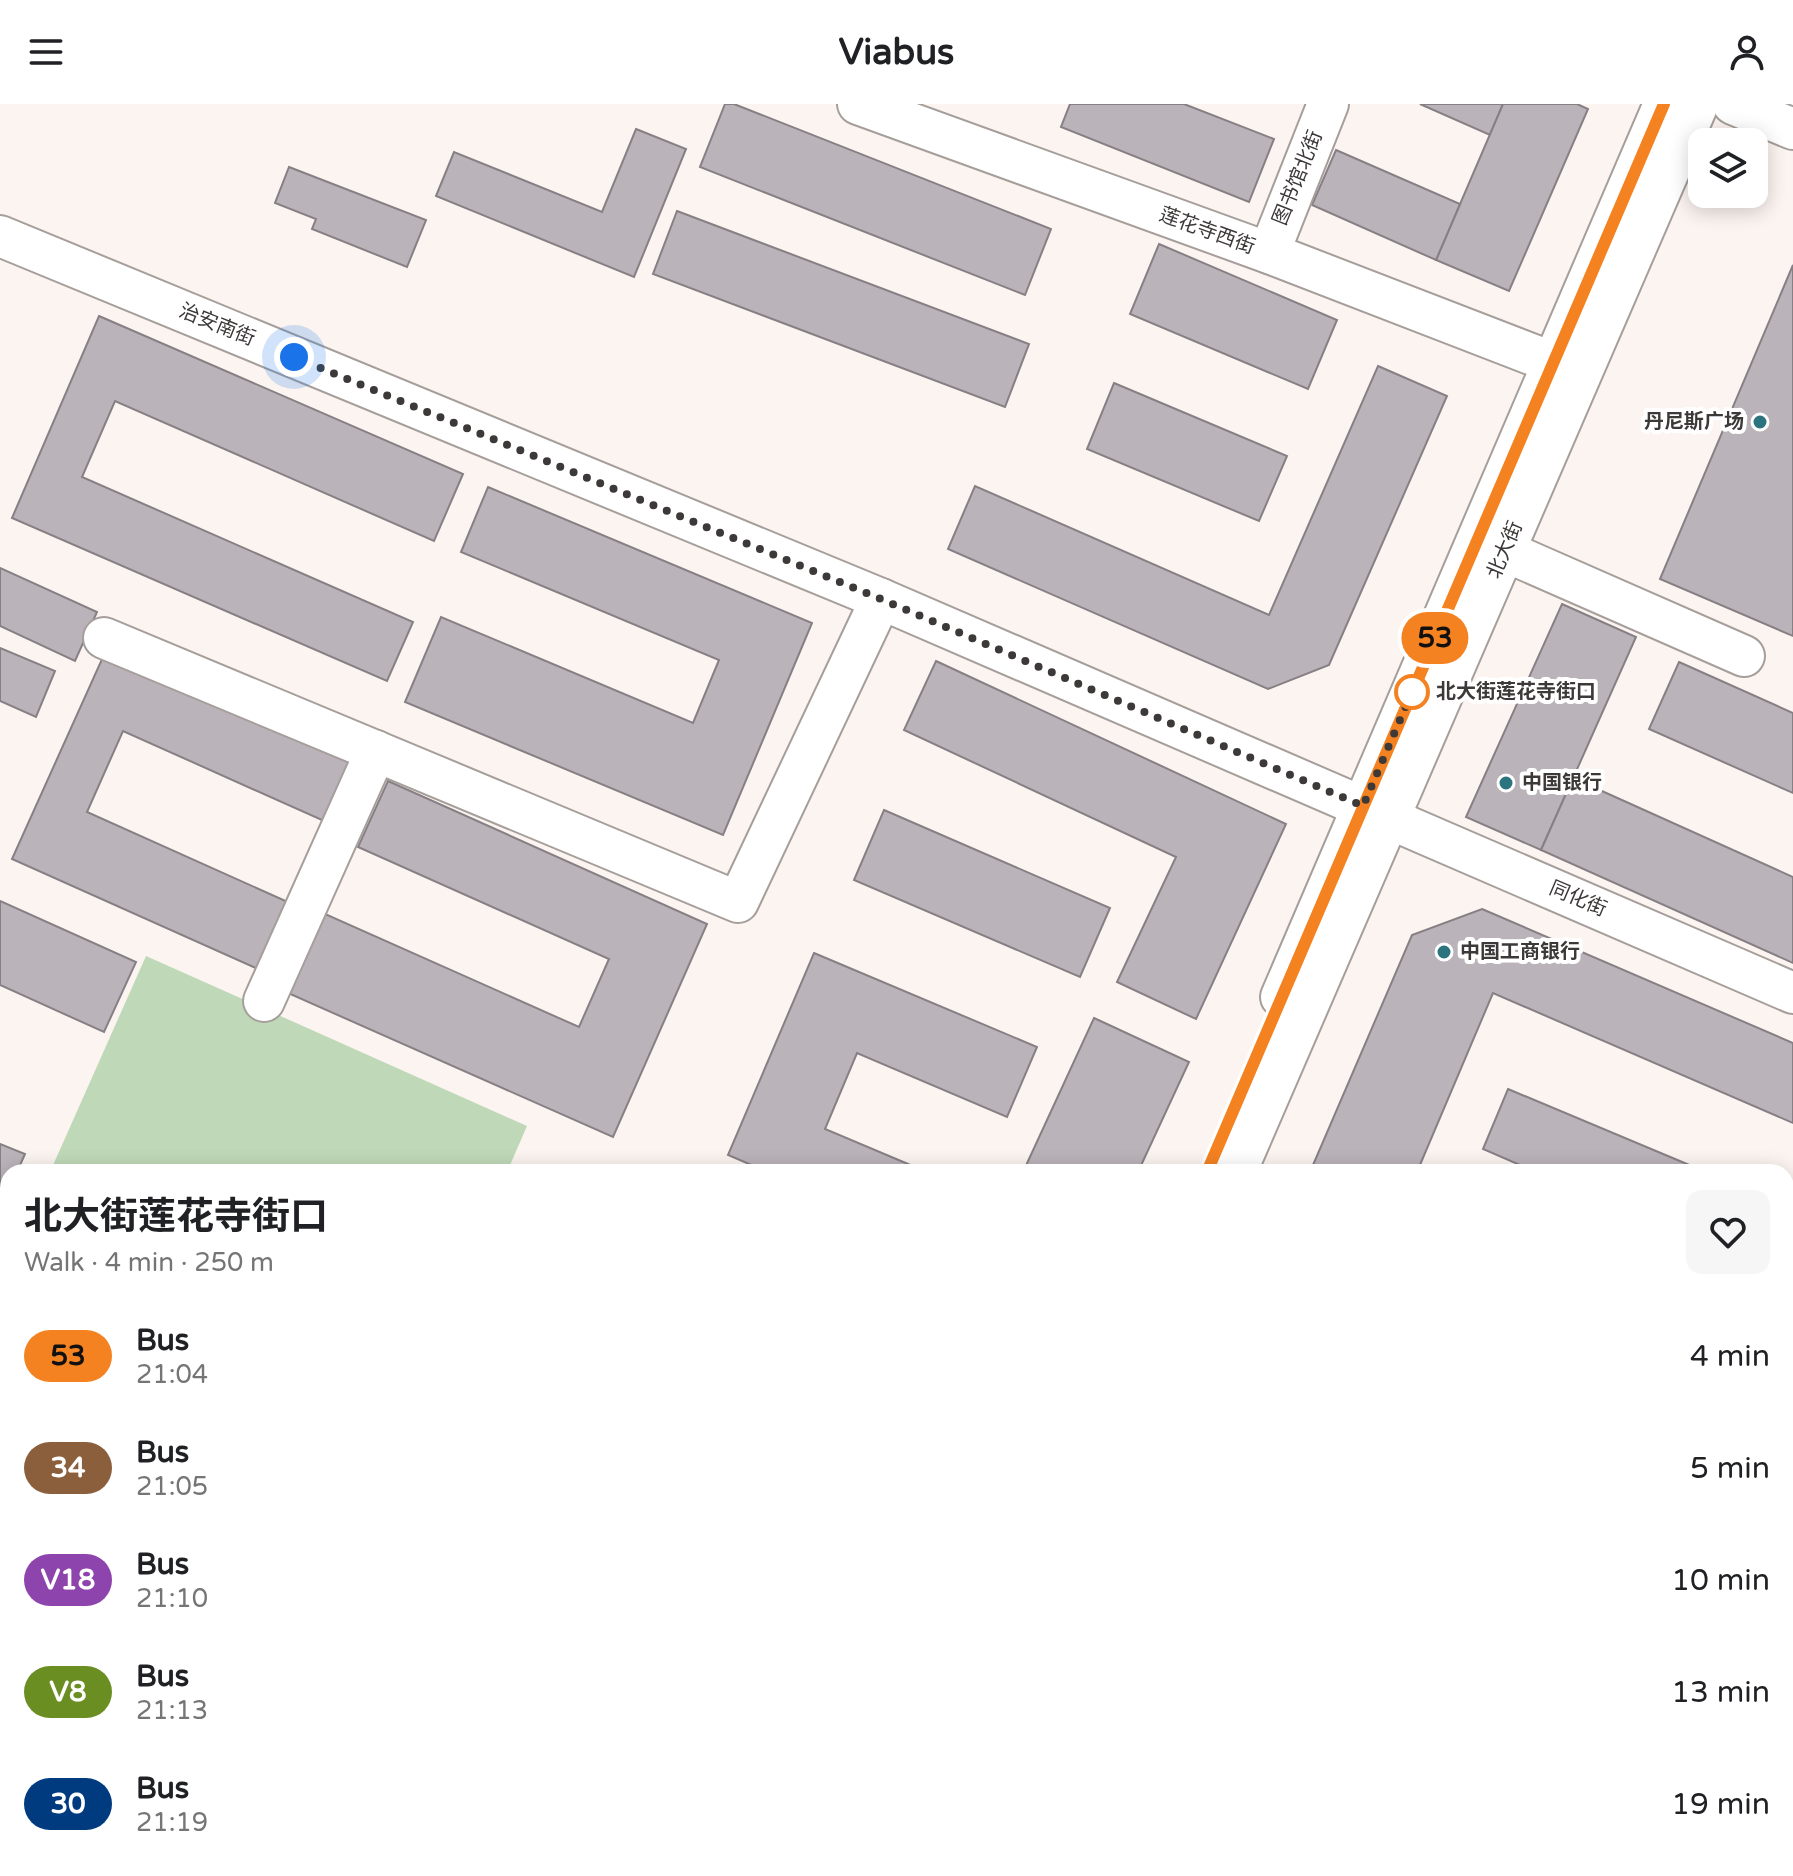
<!DOCTYPE html>
<meta charset="utf-8">
<style>
body{margin:0;font-family:"Varela Round","Noto Sans SC",sans-serif;background:#f6f6f6;color:#202124;height:100vh;display:flex;flex-direction:column;font-size:30px;white-space:nowrap}
*{box-sizing:border-box;margin:0}
p{font-size:26px;color:#757577}
.icon{flex:none;width:44px;height:44px;fill:none;stroke:currentColor;stroke-width:2;stroke-linecap:round;stroke-linejoin:round}
.map{position:relative;flex:1;overflow:hidden}
.panel{position:absolute;left:0px;top:1060px;width:1794px;height:712px;display:flex;flex-direction:column;background:#fff;border-radius:24px 24px 0 0;box-shadow:0 4px 20px #0003}
.panel>*{flex:none}
.badge{padding:0 16px;border-radius:26px;font-size:28px;line-height:52px}
.buttons{position:absolute;left:1688px;top:24px;display:grid;gap:16px}
.buttons a{display:grid;place-items:center;width:80px;height:80px;border-radius:16px;background:#fff;box-shadow:0 4px 20px #0003;font-size:40px}
.you{position:absolute;width:40px;height:40px;margin:-20px;border:6px solid #fff;border-radius:50%;background:#1a73e8;box-shadow:0 0 0 12px #1a73e833}
.map>.badge{position:absolute;translate:-50% -50%;box-shadow:0 0 0 4px #fff}
.round{display:grid;place-items:center;flex:none;width:84px;height:84px;border-radius:16px;background:#f6f6f6}
.overview{display:flex;align-items:center;justify-content:space-between;height:136px;padding:0 24px}
h1{font-size:38px;font-weight:700;line-height:60px}
ul{padding:0;list-style:none}
li{display:flex;align-items:center;gap:24px;height:112px;padding:0 24px}
li div{flex:1}
li b{display:block;font-size:30px}
li em{font-style:normal}
li .badge{min-width:88px;font-weight:700;text-align:center}
header{display:flex;justify-content:space-between;align-items:center;height:104px;padding:0 24px;background:#fff;font-size:36px;font-weight:700}
.map>svg:first-child{display:block}
</style>
<header><svg class="icon" aria-label="menu" viewBox="0 0 24 24"><path d="M4 6h16M4 12h16M4 18h16"/></svg>Viabus<svg class="icon" aria-label="person" viewBox="0 0 24 24"><circle cx="12" cy="8" r="4"/><path d="M4 21q1-7 8-7t8 7"/></svg></header>
<div class="map">
<svg width="1793" height="1772" viewBox="0 0 1793 1772">
<rect width="100%" height="100%" fill="#fcf4f0"/>
<polygon fill="#bfd9b8" points="146,852 527,1022 507,1068 50,1068"/>
<polygon fill="#aee4fc" points="0,1320 8,1323 8,1387 0,1383"/>
<g fill="#bab3b9" stroke="#868085" stroke-width="2">
<polygon points="725,0 734,0 1051,125 1025,191 700,63"/>
<polygon points="1070,0 1184,0 1274,35 1249,98 1061,23"/>
<polygon points="1420,0 1503,0 1490,31"/>
<polygon points="1503,0 1577,0 1588,5 1509,187 1436,156"/>
<polygon points="636,25 686,45 634,173 436,92 454,48 602,108"/>
<polygon points="1336,46 1460,100 1436,156 1312,101"/>
<polygon points="289,63 426,116 407,163 312,125 316,115 275,99"/>
<polygon points="677,107 1029,240 1005,303 653,170"/>
<polygon points="1159,140 1337,216 1308,285 1130,210"/>
<polygon points="1793,161 1793,532 1660,475"/>
<polygon points="99,212 463,370 434,437 115,297 82,373 413,518 387,577 12,414"/>
<polygon points="1378,262 1447,292 1329,561 1268,585 948,445 975,382 1269,511"/>
<polygon points="1114,279 1287,352 1259,417 1087,345"/>
<polygon points="488,383 812,519 723,731 405,598 441,513 693,619 719,556 461,448"/>
<polygon points="0,464 97,508 75,557 0,522"/>
<polygon points="1562,500 1636,533 1541,746 1466,713"/>
<polygon points="0,544 55,567 36,613 0,597"/>
<polygon points="107,544 361,658 333,721 123,627 87,708 299,803 269,870 12,755"/>
<polygon points="936,557 1286,720 1196,915 1117,878 1176,753 904,626"/>
<polygon points="1679,558 1793,609 1793,689 1649,625"/>
<polygon points="1573,674 1793,773 1793,859 1541,746"/>
<polygon points="388,677 707,820 613,1033 288,889 323,809 579,923 609,855 358,743"/>
<polygon points="884,706 1110,804 1080,873 854,776"/>
<polygon points="0,797 136,858 104,928 0,881"/>
<polygon points="1482,805 1793,939 1793,1019 1493,889 1417,1068 1310,1068 1412,831"/>
<polygon points="814,849 1037,943 1007,1013 857,949 825,1025 927,1068 768,1068 728,1051"/>
<polygon points="1094,914 1189,958 1138,1068 1023,1068"/>
<polygon points="1508,985 1706,1068 1536,1068 1483,1045"/>
<polygon points="0,1040 25,1050 17,1068 8,1068 8,1090 0,1110"/>
<polygon points="0,1165 8,1169 8,1250 0,1247"/>
<polygon points="1786,1326 1793,1329 1793,1405 1786,1402"/>
<polygon points="1786,1503 1793,1506 1793,1580 1786,1578"/>
<polygon points="1786,1675 1793,1677 1793,1766 1786,1764"/>
<polygon points="615,1764 701,1764 704,1772 619,1772"/>
<polygon points="1265,1764 1531,1764 1552,1772 1289,1772"/>
</g>
<g fill="none" stroke-linecap="round" stroke-linejoin="round">
<defs>
<g id="minor">
<polyline points="858,0 1269,149 1554,259"/>
<polyline points="1733,0 1793,25"/>
<polyline points="0,132 881,495 1793,889"/>
<polyline points="1269,149 1328,0"/>
<polyline points="1482,437 1744,552"/>
<polyline points="104,534 738,798 881,495"/>
<polyline points="1281,893 1664,0"/>
<polyline points="264,897 376,647"/>
<polyline points="1236,1068 1698,0"/>
<polyline points="1786,1155 1793,1139"/>
<polyline points="1677,1764 1697,1772"/>
<polyline points="407,1772 426,1764"/>
<polyline points="507,1772 527,1764"/>
</g>
<g id="major">
<polyline points="0,1715 8,1719"/>
<polyline points="62,1764 81,1772"/>
</g>
</defs>
<use href="#minor" stroke="#a59e9a" stroke-width="44"/>
<use href="#major" stroke="#a59e9a" stroke-width="48"/>
<use href="#minor" stroke="#fff" stroke-width="40"/>
<use href="#major" stroke="#fff" stroke-width="44"/>
</g>
<g fill="none" stroke-linecap="round" stroke-linejoin="round">
<defs>
<polyline id="line" points="1207,1068 1664,0"/>
</defs>
<use href="#line" stroke="#fff" stroke-width="18"/>
<use href="#line" stroke="#f58220" stroke-width="12"/>
<polyline stroke="#3c3938" stroke-width="8" stroke-dasharray="0 14.4" points="294,253 881,495 1363,702 1412,588"/>
</g>
<g fill="#2b737e" stroke="#fff" stroke-width="3">
<circle cx="1760" cy="318" r="8"/>
<circle cx="1506" cy="679" r="8"/>
<circle cx="1444" cy="848" r="8"/>
</g>
<circle fill="#fff" stroke="#f58220" stroke-width="4" cx="1412" cy="588" r="16"/>
<g text-anchor="middle" dominant-baseline="central" stroke-width="8" stroke-linejoin="round" paint-order="stroke">
<g font-size="20" fill="#3c3938" stroke="#fff">
<text transform="translate(1298 74) rotate(-68)">图书馆北街</text>
<text transform="translate(1207 127) rotate(20)">莲花寺西街</text>
<text transform="translate(217 221) rotate(22)">治安南街</text>
<text transform="translate(1505 446) rotate(-67)">北大街</text>
<text transform="translate(1578 795) rotate(23)">同化街</text>
</g>
<g font-size="20" font-weight="bold" fill="#3c3938" stroke="#fff" text-anchor="start">
<text x="1744" y="318" text-anchor="end">丹尼斯广场</text>
<text x="1522" y="679">中国银行</text>
<text x="1460" y="848">中国工商银行</text>
</g>
<g font-size="20" font-weight="bold" fill="#3c3938" stroke="#fff" text-anchor="start">
<text x="1436" y="588">北大街莲花寺街口</text>
</g>
</g>
</svg>
<div class="buttons">
<a><svg class="icon" aria-label="layers" viewBox="0 0 24 24"><path d="M12 4l9 5-9 5-9-5zM3 14l9 5 9-5"/></svg></a>
</div>
<div class="you" style="left:294px;top:253px"></div>
<b class="badge" style="left:1435px;top:534px;background:#f58220;color:#111">53</b>
<section class="panel">
<div class="overview"><div><h1>北大街莲花寺街口</h1><p>Walk · 4 min · 250 m</p></div><a class="round"><svg class="icon" aria-label="heart" viewBox="0 0 24 24"><path d="M12 20l-8-8c-3-5 5-10 8-4 3-6 11-1 8 4z"/></svg></a></div>
<ul>
<li><span class="badge" style="background:#f58220;color:#111">53</span><div><b>Bus</b><p>21:04</p></div><em>4 min</em></li>
<li><span class="badge" style="background:#8b5e3c;color:#fff">34</span><div><b>Bus</b><p>21:05</p></div><em>5 min</em></li>
<li><span class="badge" style="background:#8e44ad;color:#fff">V18</span><div><b>Bus</b><p>21:10</p></div><em>10 min</em></li>
<li><span class="badge" style="background:#6b8e23;color:#fff">V8</span><div><b>Bus</b><p>21:13</p></div><em>13 min</em></li>
<li><span class="badge" style="background:#003b80;color:#fff">30</span><div><b>Bus</b><p>21:19</p></div><em>19 min</em></li>
</ul>
</section>
</div>
